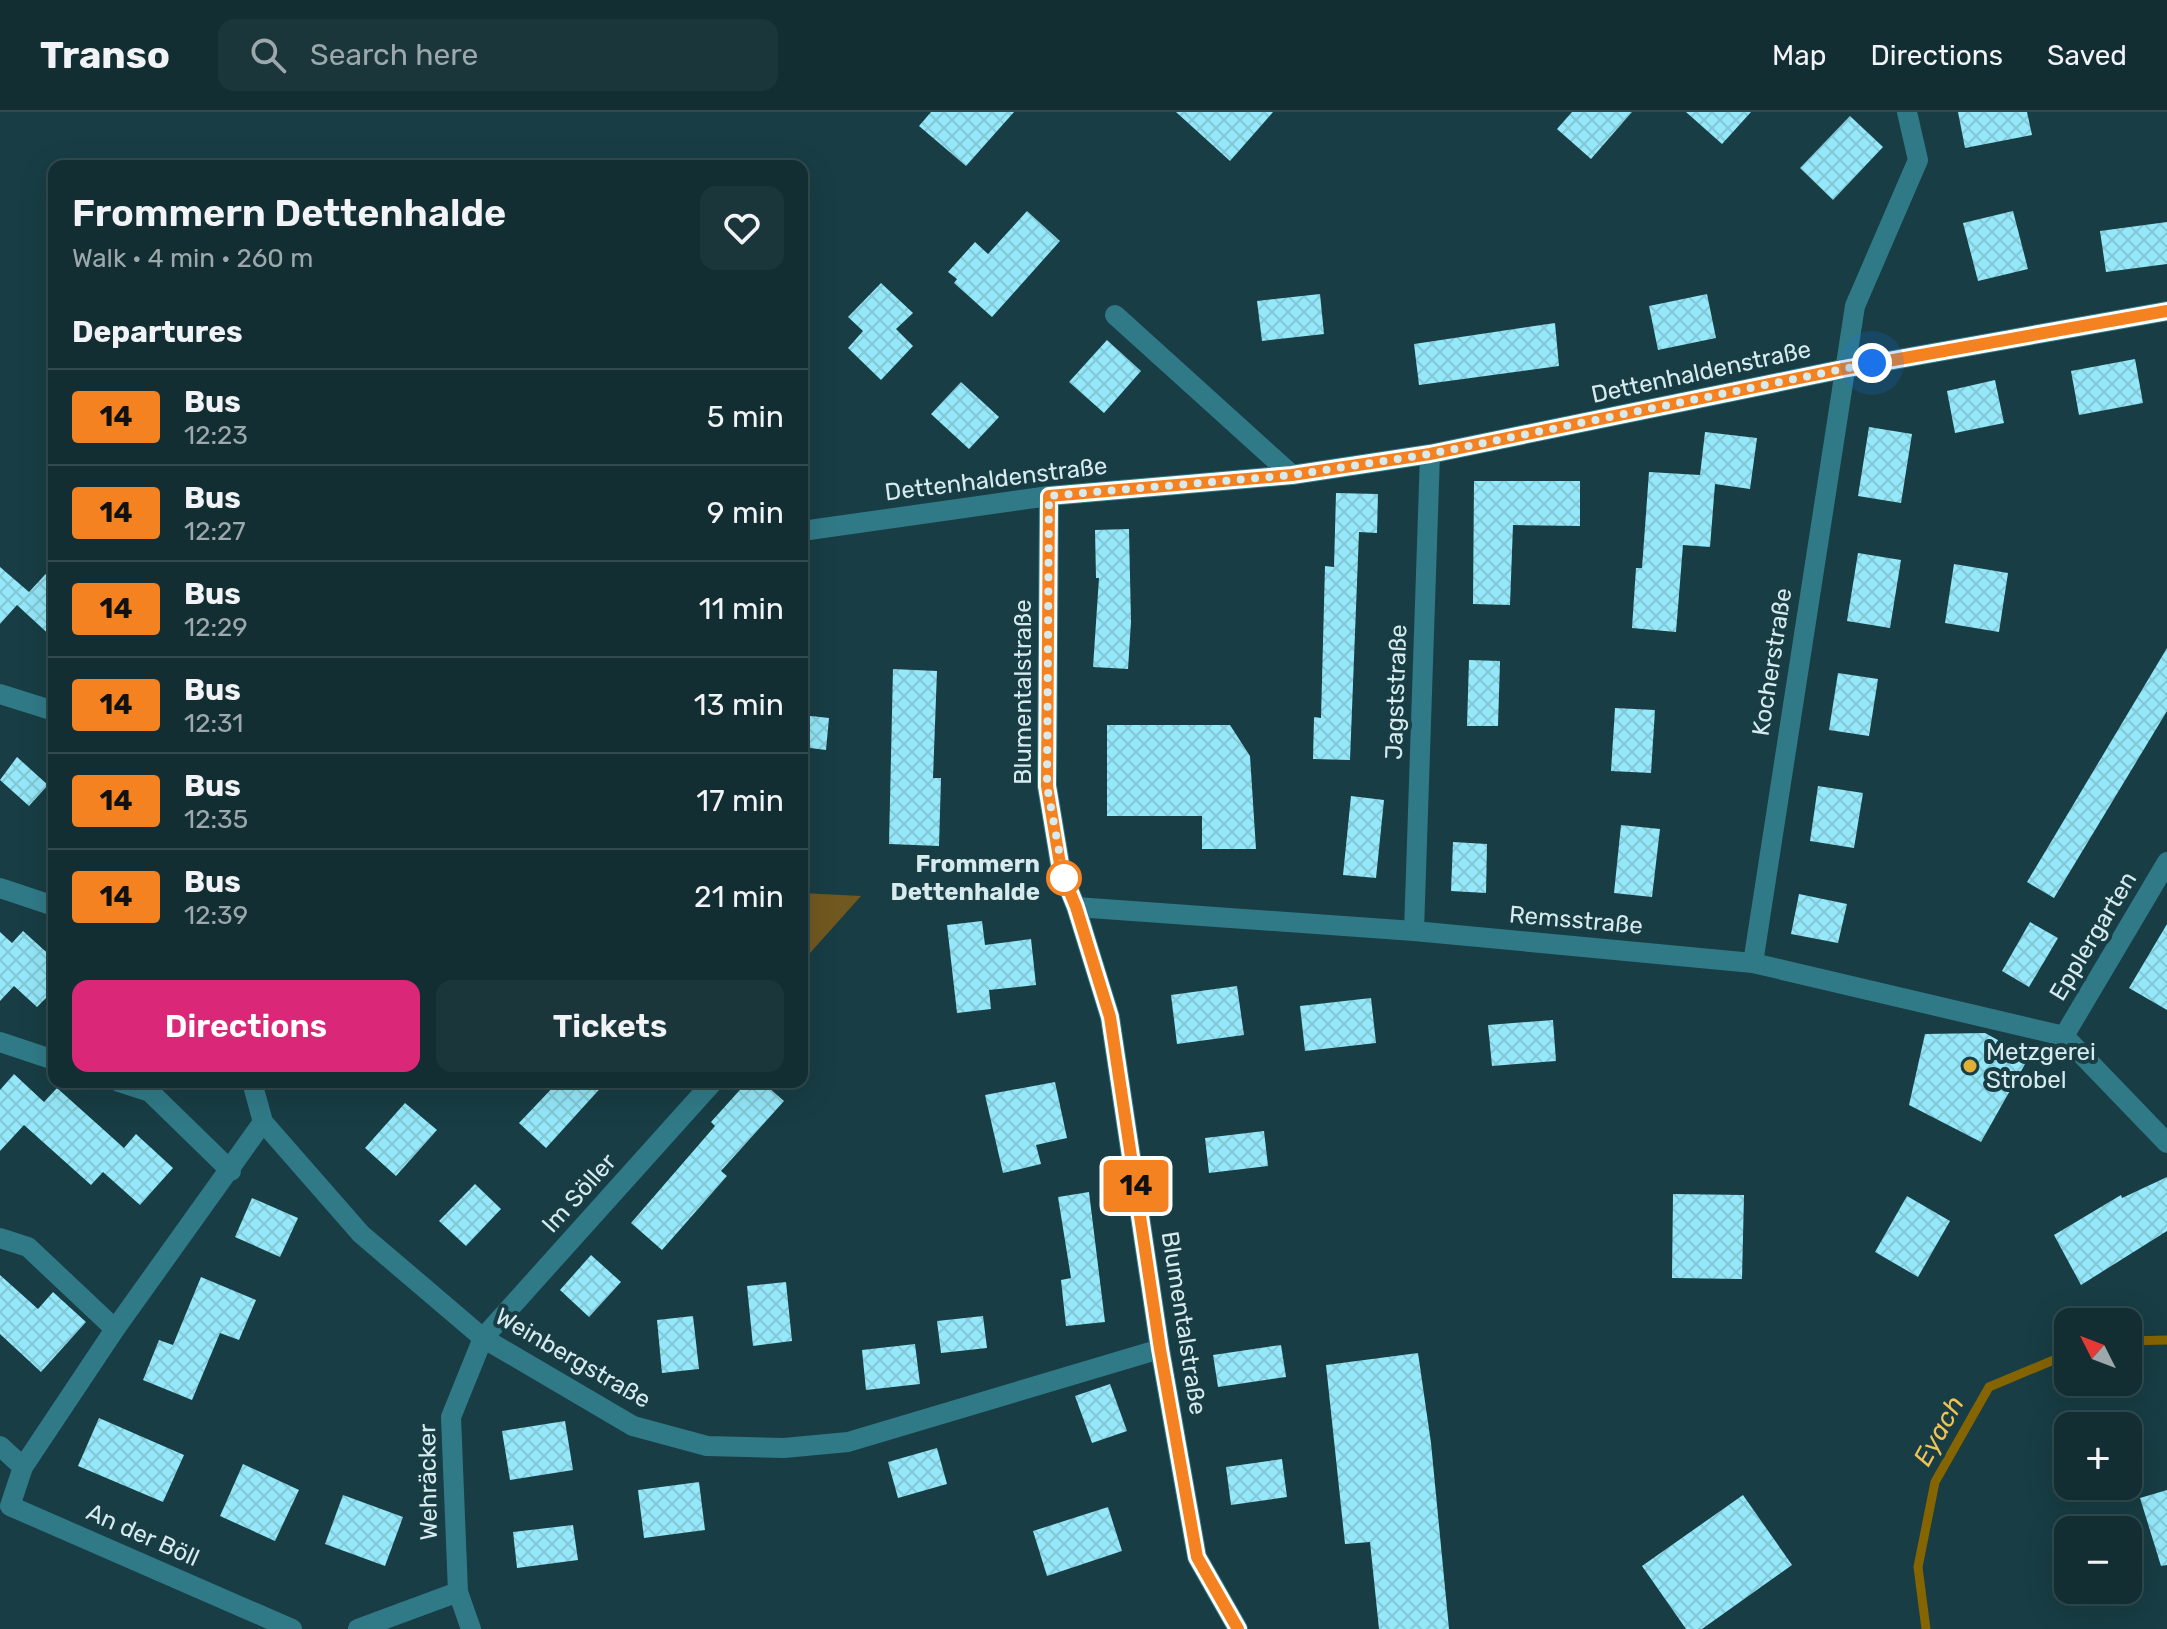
<!DOCTYPE html>
<meta charset="utf-8">
<style>
body{margin:0;font-family:Rubik,sans-serif;background:#1b363b;color:#f1f3f6;height:100vh;display:flex;flex-direction:column;font-size:30px;white-space:nowrap}
*{box-sizing:border-box;margin:0}
p{font-size:26px;color:#9ca8ac}
.icon{flex:none;width:44px;height:44px;fill:none;stroke:currentColor;stroke-width:2;stroke-linecap:round;stroke-linejoin:round}
.map{position:relative;flex:1;overflow:hidden}
.drawer{position:absolute;left:48px;top:48px;width:760px;height:928px;display:flex;flex-direction:column;background:#122e33;border-radius:16px;box-shadow:0 8px 32px #0002,0 0 0 2px #314a4e}
.drawer>*{flex:none}
.badge{padding:0 16px;border-radius:6px;font-size:28px;line-height:52px}
.needle{width:52px;rotate:312deg}
.tools{position:absolute;left:2054px;top:1196px;display:grid;gap:16px}
.tools a{display:grid;place-items:center;width:88px;height:88px;border-radius:16px;background:#122e33;box-shadow:0 8px 32px #0002,0 0 0 2px #314a4e;font-size:40px}
.you{position:absolute;width:40px;height:40px;margin:-20px;border:6px solid #fff;border-radius:50%;background:#1a73e8;box-shadow:0 0 0 12px #1a73e833}
.map>.badge{position:absolute;translate:-50% -50%;box-shadow:0 0 0 4px #fff}
h2{padding:0 24px;font-size:30px;line-height:72px}
.round{display:grid;place-items:center;flex:none;width:84px;height:84px;border-radius:16px;background:#1b363b}
.headline{display:flex;align-items:center;justify-content:space-between;height:136px;padding:0 24px}
h1{font-size:38px;font-weight:600;line-height:60px}
.button{display:flex;gap:16px;margin-top:auto;padding:16px 24px}
.button a{flex:1;height:92px;border-radius:16px;background:#db2777;color:#fff;font-size:32px;font-weight:600;line-height:92px;text-align:center}
.button a+a{background:#1b363b;color:#f1f3f6}
ul{padding:0;list-style:none}
li{display:flex;align-items:center;gap:24px;height:96px;padding:0 24px;border-top:2px solid #314a4e}
li div{flex:1}
li b{display:block;font-size:30px}
li em{font-style:normal}
li .badge{min-width:88px;font-weight:700;text-align:center}
header{display:flex;align-items:center;gap:48px;box-sizing:border-box;height:112px;padding:0 40px;background:#122e33;border-bottom:2px solid #314a4e}
header strong{font-size:38px}
nav{display:flex;gap:44px;margin-inline-start:auto;font-size:28px}
.search{width:560px;height:72px;background:#1b363b;display:flex;align-items:center;gap:20px;box-sizing:border-box;padding:0 28px;border-radius:16px;color:#9ca8ac;font-size:30px}
.map>svg:first-child{display:block}
</style>
<header>
<strong>Transo</strong>
<div class="search"><svg class="icon" aria-label="search" viewBox="0 0 24 24"><circle cx="10" cy="10" r="6"/><path d="M15 15l6 6"/></svg>Search here</div>
<nav><a>Map</a><a>Directions</a><a>Saved</a></nav>
</header>
<div class="map">
<svg width="2167" height="1517" viewBox="0 0 2167 1517">
<defs>
<pattern id="building-cross-hatch" width="8" height="8" patternUnits="userSpaceOnUse" patternTransform="scale(2)"><rect width="8" height="8" fill="#94e8f9"/><path d="M0 0l8 8M0 8l8-8" fill="none" stroke="#83c8d6"/></pattern>
</defs>
<rect width="100%" height="100%" fill="#183d44"/>
<polygon fill="#705820" points="802,781 861,784 802,850"/>
<g fill="none" stroke-linecap="round" stroke-linejoin="round">
<g stroke="#856402" stroke-width="9">
<polyline points="2128,1229 2167,1228"/>
<polyline points="1926,1517 1918,1455 1935,1370 1989,1275 2068,1242"/>
</g>
</g>
<g fill="url(#building-cross-hatch)">
<polygon points="931,0 1014,0 966,54 919,14"/>
<polygon points="1176,0 1273,0 1230,49"/>
<polygon points="1572,0 1632,0 1591,47 1557,17"/>
<polygon points="1686,0 1751,0 1722,32"/>
<polygon points="1958,0 2027,0 2032,23 1965,36"/>
<polygon points="1850,4 1883,35 1833,88 1800,56"/>
<polygon points="1027,99 1060,129 992,205 954,171 957,167 948,160 975,130 988,142"/>
<polygon points="2013,99 2028,157 1978,169 1963,111"/>
<polygon points="2167,110 2167,152 2106,160 2100,119"/>
<polygon points="881,171 913,201 896,217 913,234 881,268 848,236 863,219 848,205"/>
<polygon points="1320,182 1324,222 1262,229 1257,189"/>
<polygon points="1707,182 1716,226 1658,238 1649,194"/>
<polygon points="1555,211 1559,254 1419,273 1414,232"/>
<polygon points="1107,228 1141,259 1104,301 1069,270"/>
<polygon points="2135,247 2143,291 2079,303 2071,259"/>
<polygon points="1995,268 2004,311 1955,321 1947,279"/>
<polygon points="961,270 999,305 969,337 931,302"/>
<polygon points="1869,315 1912,322 1901,391 1858,384"/>
<polygon points="1705,320 1757,326 1750,377 1715,372 1710,435 1683,433 1676,520 1632,516 1636,456 1642,456 1649,360 1700,363"/>
<polygon points="1474,369 1580,369 1580,414 1513,413 1510,493 1473,492"/>
<polygon points="1336,381 1378,382 1377,421 1359,420 1350,648 1313,647 1314,605 1321,606 1325,454 1334,455"/>
<polygon points="1129,417 1131,510 1128,557 1093,555 1099,466 1096,466 1095,418"/>
<polygon points="1858,441 1901,448 1890,516 1847,509"/>
<polygon points="1954,452 2008,461 1999,520 1945,511"/>
<polygon points="54,453 54,527 17,493 0,512 0,455 29,480"/>
<polygon points="2167,536 2167,599 2054,786 2027,770"/>
<polygon points="1469,548 1500,549 1498,614 1467,614"/>
<polygon points="893,557 937,559 933,666 941,666 939,734 889,732"/>
<polygon points="1838,561 1878,567 1869,624 1829,618"/>
<polygon points="1615,596 1655,598 1651,661 1611,659"/>
<polygon points="802,603 829,606 826,638 802,635"/>
<polygon points="1107,613 1230,613 1250,644 1256,737 1202,737 1202,704 1107,704"/>
<polygon points="17,645 48,673 29,694 0,668"/>
<polygon points="1818,674 1863,681 1854,736 1810,729"/>
<polygon points="1351,684 1384,688 1376,766 1343,763"/>
<polygon points="1621,713 1660,717 1652,785 1614,781"/>
<polygon points="1453,730 1487,732 1486,781 1451,779"/>
<polygon points="1799,782 1847,792 1838,831 1791,822"/>
<polygon points="982,809 985,833 1031,827 1036,873 989,878 991,897 957,901 947,813"/>
<polygon points="2030,810 2058,826 2029,875 2002,859"/>
<polygon points="2167,812 2167,898 2129,876"/>
<polygon points="23,819 54,847 54,878 37,895 14,874 0,889 0,820 12,831"/>
<polygon points="1237,874 1244,923 1177,932 1171,883"/>
<polygon points="1371,886 1376,931 1305,939 1300,894"/>
<polygon points="1553,908 1556,949 1492,954 1488,913"/>
<polygon points="1985,921 2029,945 1981,1030 1909,993 1925,922"/>
<polygon points="14,962 44,990 57,976 124,1036 136,1022 173,1056 140,1093 103,1060 91,1073 24,1013 0,1039 0,978"/>
<polygon points="558,970 606,970 546,1036 519,1011"/>
<polygon points="747,970 762,970 784,989 721,1059 727,1064 662,1138 631,1111 715,1014 711,1010"/>
<polygon points="1055,970 1067,1026 1036,1033 1041,1052 1003,1061 985,983"/>
<polygon points="405,991 437,1018 396,1064 365,1036"/>
<polygon points="1264,1019 1268,1054 1209,1061 1205,1026"/>
<polygon points="2167,1065 2167,1119 2081,1173 2054,1123 2121,1083 2122,1086"/>
<polygon points="475,1072 501,1097 466,1134 439,1109"/>
<polygon points="1089,1080 1105,1210 1066,1214 1061,1168 1071,1166 1058,1085"/>
<polygon points="1673,1082 1744,1083 1742,1167 1672,1166"/>
<polygon points="1907,1084 1950,1109 1918,1165 1875,1140"/>
<polygon points="252,1086 298,1106 280,1145 235,1125"/>
<polygon points="591,1143 621,1170 589,1205 560,1178"/>
<polygon points="0,1163 38,1197 53,1180 86,1210 41,1260 0,1222"/>
<polygon points="201,1165 256,1188 239,1228 220,1221 192,1288 143,1268 159,1228 173,1233"/>
<polygon points="786,1170 792,1229 753,1234 747,1174"/>
<polygon points="693,1204 699,1257 662,1261 657,1208"/>
<polygon points="983,1204 987,1236 941,1241 937,1209"/>
<polygon points="915,1232 920,1272 866,1278 862,1238"/>
<polygon points="1281,1233 1286,1265 1218,1275 1213,1243"/>
<polygon points="1418,1241 1431,1331 1449,1517 1379,1517 1370,1430 1345,1432 1326,1253"/>
<polygon points="1110,1272 1127,1319 1092,1331 1075,1284"/>
<polygon points="99,1306 184,1343 163,1390 78,1354"/>
<polygon points="565,1309 573,1358 510,1368 502,1319"/>
<polygon points="937,1336 947,1372 898,1386 888,1350"/>
<polygon points="1282,1347 1287,1385 1231,1393 1226,1355"/>
<polygon points="243,1352 299,1378 275,1429 220,1404"/>
<polygon points="699,1370 705,1418 644,1426 638,1378"/>
<polygon points="2167,1378 2167,1453 2161,1454 2140,1386"/>
<polygon points="343,1383 403,1405 385,1454 325,1432"/>
<polygon points="1743,1383 1792,1453 1702,1517 1686,1517 1642,1454"/>
<polygon points="1108,1395 1122,1439 1047,1464 1033,1419"/>
<polygon points="573,1413 578,1448 517,1456 513,1420"/>
</g>
<g fill="none" stroke-linecap="round" stroke-linejoin="round">
<g stroke="#307a87" stroke-width="20">
<polyline points="1115,203 1292,363"/>
<polyline points="1049,384 1047,674 1061,758 1076,795 1110,905 1160,1237 1197,1445 1238,1517"/>
<polyline points="802,419 1049,384 1292,363 1430,342 1843,257 2167,199"/>
<polyline points="0,582 54,599"/>
<polyline points="0,776 54,794"/>
<polyline points="1076,795 1414,819 1753,851 2064,924"/>
<polyline points="1414,819 1430,342"/>
<polyline points="1753,851 1855,194 1918,48 1907,0"/>
<polyline points="2064,924 2167,750"/>
<polyline points="2064,924 2167,1031"/>
<polyline points="0,930 54,948"/>
<polyline points="119,970 150,980 231,1059"/>
<polyline points="252,970 263,1010 361,1122 483,1226 633,1314 707,1334 784,1336 848,1330 1160,1237"/>
<polyline points="263,1010 115,1217 23,1355 10,1394 292,1517"/>
<polyline points="0,1126 28,1135 115,1217"/>
<polyline points="0,1334 23,1355"/>
<polyline points="358,1517 458,1480"/>
<polyline points="471,1517 458,1480 451,1305 483,1226 713,970"/>
</g>
</g>
<g fill="none" stroke-linecap="round" stroke-linejoin="round">
<defs>
<polyline id="line" points="1238,1517 1197,1445 1160,1237 1110,905 1076,795 1061,758 1047,674 1049,384 1292,363 1430,342 1843,257 2167,199"/>
</defs>
<use href="#line" stroke="#fff" stroke-width="18"/>
<use href="#line" stroke="#f58220" stroke-width="12"/>
<polyline stroke="#d7ebef" stroke-width="8" stroke-dasharray="0 14.4" points="1064,766 1047,674 1049,384 1292,363 1430,342 1872,251"/>
</g>
<circle fill="#fff" stroke="#f58220" stroke-width="4" cx="1064" cy="766" r="16"/>
<circle fill="#e1af34" stroke="#183d44" stroke-width="3" cx="1970" cy="954" r="8"/>
<g text-anchor="middle" dominant-baseline="central" stroke-width="8" stroke-linejoin="round" paint-order="stroke">
<g font-size="24" fill="#d7ebef" stroke="#183d44">
<text transform="translate(1701 260) rotate(-12)">Dettenhaldenstraße</text>
<text transform="translate(996 367) rotate(-7)">Dettenhaldenstraße</text>
<text transform="translate(1772 550) rotate(-81)">Kocherstraße</text>
<text transform="translate(1023 580) rotate(-90)">Blumentalstraße</text>
<text transform="translate(1396 580) rotate(-88)">Jagststraße</text>
<text transform="translate(1576 808) rotate(5)">Remsstraße</text>
<text transform="translate(2093 824) rotate(-59)">Epplergarten</text>
<text transform="translate(579 1081) rotate(-48)">Im Söller</text>
<text transform="translate(1184 1211) rotate(81)">Blumentalstraße</text>
<text transform="translate(573 1246) rotate(30)">Weinbergstraße</text>
<text transform="translate(428 1370) rotate(-91)">Wehräcker</text>
<text transform="translate(143 1423) rotate(24)">An der Böll</text>
</g>
<g font-size="24" font-weight="bold" fill="#d7ebef" stroke="#183d44" text-anchor="end">
<text x="1040" y="752">Frommern<tspan x="1040" dy="28">Dettenhalde</tspan></text>
</g>
<g font-size="24" fill="#d7ebef" stroke="#183d44" text-anchor="start">
<text x="1986" y="940">Metzgerei<tspan x="1986" dy="28">Strobel</tspan></text>
</g>
<g font-size="26" font-style="italic" fill="#f1c256" stroke="#183d44">
<text transform="translate(1939 1319) rotate(-61)">Eyach</text>
</g>
</g>
</svg>
<div class="tools">
<a><svg class="needle" viewBox="-14 -14 28 28"><path d="M0-13l5 13h-10z" fill="#e53935"/><path d="M0 13l5-13h-10z" fill="#9ca8ac"/></svg></a>
<a>+</a>
<a>−</a>
</div>
<div class="you" style="left:1872px;top:251px"></div>
<b class="badge" style="left:1136px;top:1074px;background:#f58220;color:#111">14</b>
<section class="drawer">
<div class="headline"><div><h1>Frommern Dettenhalde</h1><p>Walk · 4 min · 260 m</p></div><a class="round"><svg class="icon" aria-label="heart" viewBox="0 0 24 24"><path d="M12 20l-8-8c-3-5 5-10 8-4 3-6 11-1 8 4z"/></svg></a></div>
<h2>Departures</h2>
<ul>
<li><span class="badge" style="background:#f58220;color:#111">14</span><div><b>Bus</b><p>12:23</p></div><em>5 min</em></li>
<li><span class="badge" style="background:#f58220;color:#111">14</span><div><b>Bus</b><p>12:27</p></div><em>9 min</em></li>
<li><span class="badge" style="background:#f58220;color:#111">14</span><div><b>Bus</b><p>12:29</p></div><em>11 min</em></li>
<li><span class="badge" style="background:#f58220;color:#111">14</span><div><b>Bus</b><p>12:31</p></div><em>13 min</em></li>
<li><span class="badge" style="background:#f58220;color:#111">14</span><div><b>Bus</b><p>12:35</p></div><em>17 min</em></li>
<li><span class="badge" style="background:#f58220;color:#111">14</span><div><b>Bus</b><p>12:39</p></div><em>21 min</em></li>
</ul>
<div class="button"><a>Directions</a><a>Tickets</a></div>
</section>
</div>
